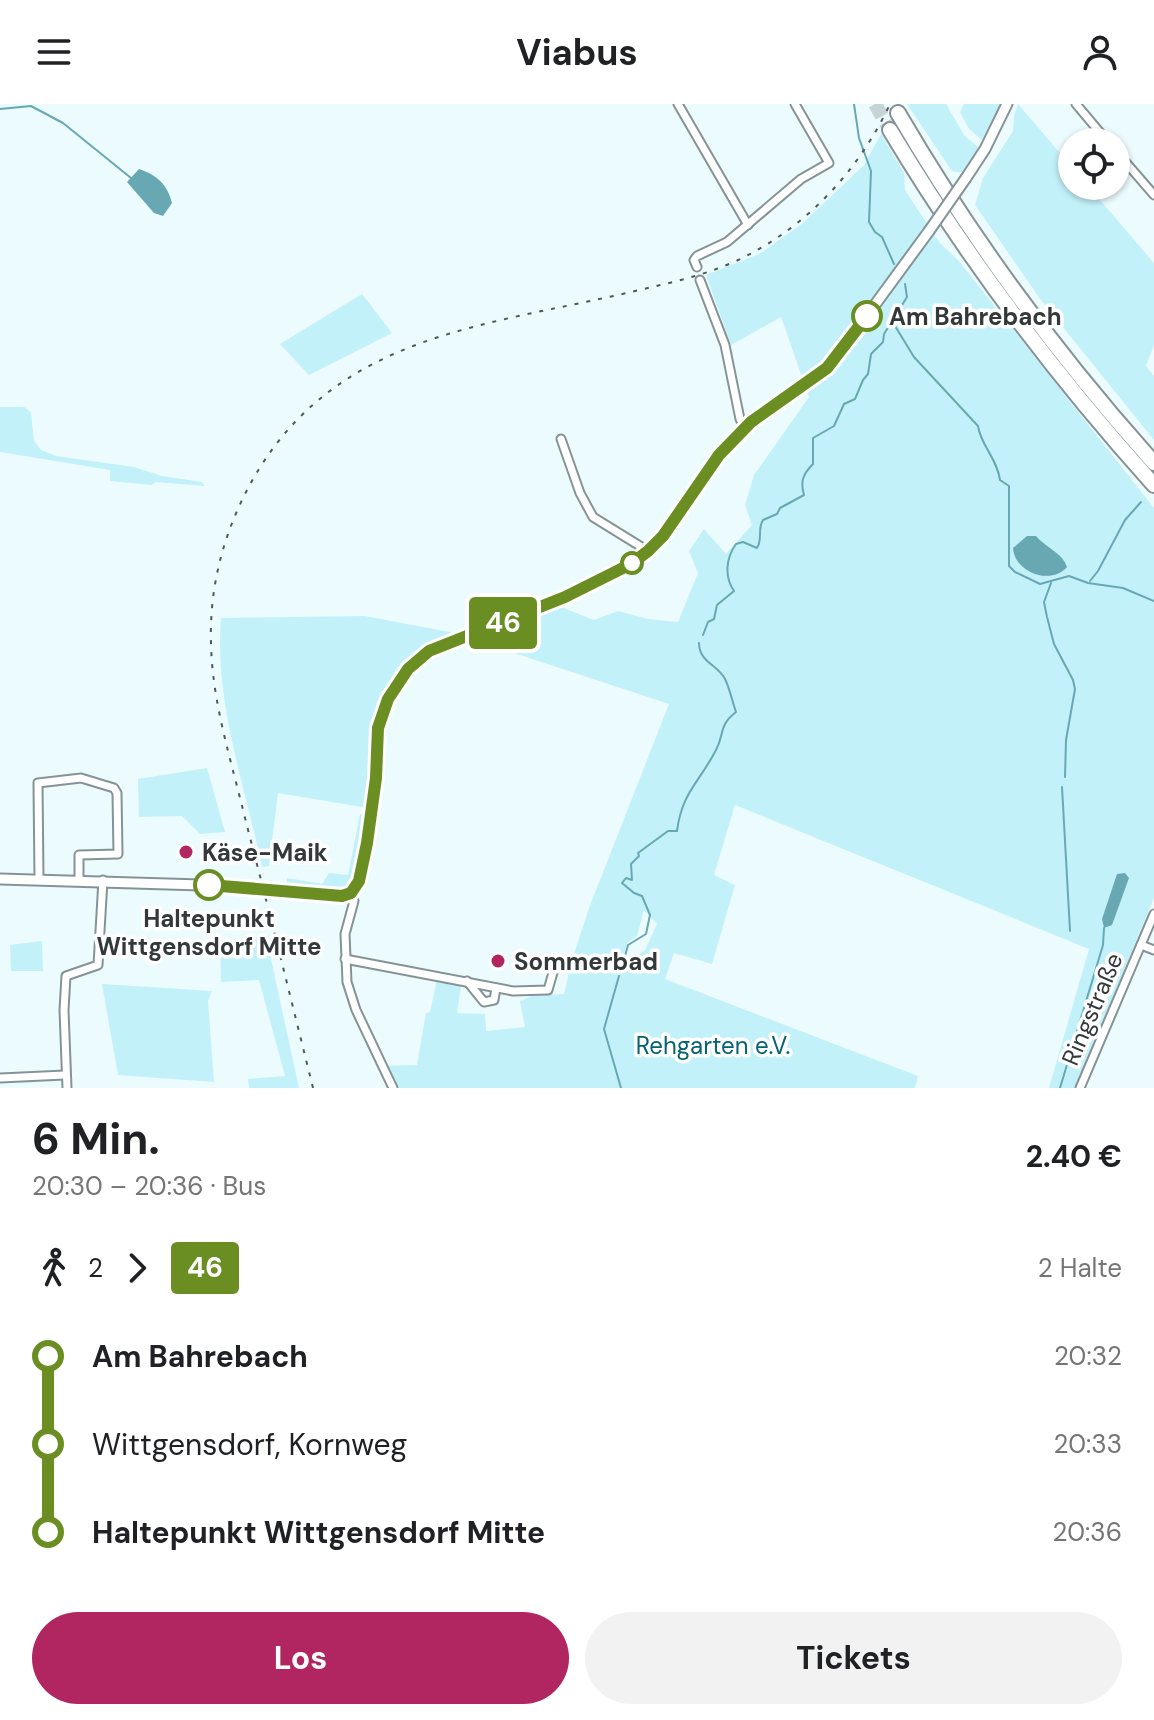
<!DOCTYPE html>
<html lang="de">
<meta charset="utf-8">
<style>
body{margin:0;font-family:"DM Sans",sans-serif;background:#f2f2f2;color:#202124;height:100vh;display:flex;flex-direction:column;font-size:30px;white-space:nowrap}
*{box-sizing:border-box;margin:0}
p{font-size:26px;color:#757577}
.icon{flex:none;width:44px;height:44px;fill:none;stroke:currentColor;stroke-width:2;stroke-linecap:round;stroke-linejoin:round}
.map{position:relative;height:984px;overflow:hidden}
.sheet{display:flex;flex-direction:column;background:#fff;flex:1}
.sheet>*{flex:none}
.badge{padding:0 16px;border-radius:6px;font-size:28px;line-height:52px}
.controls{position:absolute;left:1058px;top:24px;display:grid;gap:16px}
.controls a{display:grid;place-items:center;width:72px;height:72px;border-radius:50%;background:#fff;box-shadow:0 2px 6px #0004;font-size:40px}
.map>.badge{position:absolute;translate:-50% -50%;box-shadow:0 0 0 4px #fff}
.legs{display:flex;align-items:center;gap:12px;height:88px;padding:0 32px;font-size:26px}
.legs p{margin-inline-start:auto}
.overview{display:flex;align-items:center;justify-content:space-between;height:136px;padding:0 32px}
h1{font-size:44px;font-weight:700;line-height:60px}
.action{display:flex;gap:16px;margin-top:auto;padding:16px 32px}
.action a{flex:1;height:92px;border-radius:48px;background:#b12560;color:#fff;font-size:32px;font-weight:700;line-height:92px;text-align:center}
.action a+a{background:#f2f2f2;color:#202124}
ul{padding:0 32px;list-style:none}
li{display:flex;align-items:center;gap:28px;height:88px;font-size:30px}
li i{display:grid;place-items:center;width:12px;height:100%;margin:0 10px;background:currentColor}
li i::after{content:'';width:20px;height:20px;margin:-10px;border:6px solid;border-radius:50%;background:#fff}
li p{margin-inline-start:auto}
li:first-child i{background:linear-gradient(#0000 50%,currentColor 0)}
li:last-child i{background:linear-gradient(currentColor 50%,#0000 0)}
header{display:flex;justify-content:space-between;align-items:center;height:104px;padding:0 32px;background:#fff;font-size:36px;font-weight:700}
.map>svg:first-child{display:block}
</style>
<header><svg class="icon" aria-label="menu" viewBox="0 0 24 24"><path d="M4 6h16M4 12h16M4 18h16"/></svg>Viabus<svg class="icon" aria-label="person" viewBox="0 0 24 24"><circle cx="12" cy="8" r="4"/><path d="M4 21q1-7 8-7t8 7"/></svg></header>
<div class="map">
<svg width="1154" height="984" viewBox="0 0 1154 984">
<rect width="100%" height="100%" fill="#ecfbfe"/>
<g fill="#c3f1fa" fill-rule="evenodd">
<polygon points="907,0 946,0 964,31 979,44 963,69 952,67"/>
<polygon points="964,0 1000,0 982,36 969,25 960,8"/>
<polygon points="1018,0 1072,63 1072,82 1088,82 1154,159 1154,241 1146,262 1154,272 1154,336 1041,196 975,101 983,74 1013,27 1014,12"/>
<path d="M881 30 904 69 905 86 939 138 959 157 1154 404V794L1075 984H1049L1089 845 735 701 714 771 735 781 712 860 674 849 665 875 918 972 915 984H393L383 962 417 961 426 909 430 908 438 871 462 876 457 909 485 910 486 927 525 923 520 897 532 892 564 890 571 859 589 804 669 600 475 536 561 503 594 516 618 507 648 515 678 518 698 469 689 447 704 425 726 450 752 421 745 401 754 371 809 293 781 213 731 241 706 171 759 150 803 119 864 61ZM644 806 657 820 645 846 621 864 627 839 637 832Z"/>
<polygon points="362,190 392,229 309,271 280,240"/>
<polygon points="0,303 24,303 31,308 34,337 41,346 56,352 134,363 162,372 202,378 205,382 156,378 152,381 110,377 110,366 0,348"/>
<path d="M365 512 455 529 411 554 386 589 377 607 368 704 278 689 269 762 262 763C245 682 214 597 221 514Z"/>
<polygon points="207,664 225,728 200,730 182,712 139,713 138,675"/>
<polygon points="360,710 367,711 358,770 351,782 336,787 286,783 287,774 322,780 329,769 348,771"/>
<polygon points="266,832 299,984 249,984 248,975 285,972 259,876 221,878 220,839"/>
<polygon points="42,837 43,867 11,867 10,841"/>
<polygon points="102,880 212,887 208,897 214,978 118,971"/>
</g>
<g fill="#68a8b3">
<path d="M139 65C157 71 167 80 172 99L163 112 154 109 127 78Z"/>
<path d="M1027 432H1036C1045 443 1063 449 1067 463 1051 482 1014 468 1013 444Z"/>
<polygon points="1125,769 1129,774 1112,821 1104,824 1102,815 1117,770"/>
</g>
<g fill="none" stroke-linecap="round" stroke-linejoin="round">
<g stroke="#68a8b3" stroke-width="2">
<polyline points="854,0 859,34 871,67 869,118 875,128 882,133 894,160"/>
<polyline points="0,5 31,2 63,19 131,74"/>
<path d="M892 217 914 253 978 322C981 342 997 354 1000 376L1009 382V462L1015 468 1040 480 1069 472 1088 479 1123 484 1154 497"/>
<polyline points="1090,477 1098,467 1125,416 1141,398"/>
<polyline points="1051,479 1044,498 1047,513 1054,540 1073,576 1075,585 1066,636 1065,673"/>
<path d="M703 531 708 518 714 515 717 501 734 487C724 472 726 454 736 440L743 438 757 444C763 435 757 425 763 416L777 410 780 404 804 391C800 377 803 370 813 360V334L834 322 844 300 855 295 863 276 868 270 871 250 883 238 884 230 907 193 905 180"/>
<polyline points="1062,683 1070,827"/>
<path d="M622 863 628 841 646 830 650 811 642 792 634 789 622 779 626 774 632 776 631 760 639 752 638 749 668 727H677C682 688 699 679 716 646 725 629 718 622 736 608 732 597 730 585 725 575 718 561 699 558 699 539"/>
<polyline points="619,872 604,925 621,984"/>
<polyline points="1060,984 1103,841 1104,824"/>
</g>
<polyline stroke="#c7d4d7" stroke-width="14" stroke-dasharray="14 7" stroke-linecap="butt" points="875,0 890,26"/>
<defs>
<g id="minor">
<polyline points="678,0 748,121"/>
<polyline points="1076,0 1108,38"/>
<polyline points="1116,47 1154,91"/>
<polyline points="697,163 694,156 697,152 727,138 801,75 829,59 795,0"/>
<polyline points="700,176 725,241 740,315 745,324"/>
<polyline points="561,335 580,389 593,413 648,447"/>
<polyline points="39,775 38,679 81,674 114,684 117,689 118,750 79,751 79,776"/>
<polyline points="351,789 354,797 345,830 347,878 356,906 393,984"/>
<polyline points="1141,841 1154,846"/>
<polyline points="345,855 513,887 548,886 554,865 549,864"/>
<polyline points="467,877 484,898 494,896 496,884"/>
<polyline points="0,974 65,971"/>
<polyline points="67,984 64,906 66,872 98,861 103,776"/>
<polyline points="1080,984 1154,810"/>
</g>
<g id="tertiary">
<polyline points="966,74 985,45 1007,0"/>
<polyline points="0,775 201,781 342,792 351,789 359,777 367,739 382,611 396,581 408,565 429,547 565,493 631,460 648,447 663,432 719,351 745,324 833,258 929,127"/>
</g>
<g id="motorway">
<path d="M898 9C971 134 1057 251 1154 359"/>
<path d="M890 26C966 153 1055 271 1154 381"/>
</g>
</defs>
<use href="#minor" stroke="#859396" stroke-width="11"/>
<use href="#tertiary" stroke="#859396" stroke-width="13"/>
<use href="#motorway" stroke="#859396" stroke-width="18"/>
<use href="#minor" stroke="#fff" stroke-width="7"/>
<use href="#tertiary" stroke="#fff" stroke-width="9"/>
<use href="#motorway" stroke="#fff" stroke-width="14"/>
<path stroke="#505759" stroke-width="2" stroke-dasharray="4 8" stroke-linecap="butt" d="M313 984C291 895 269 806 246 718 232 659 212 599 211 539 209 477 227 417 259 365 344 228 493 221 635 187 669 179 703 172 736 157 805 125 858 68 890 0"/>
<defs>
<polyline id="tertiary-bridge" points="929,127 966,74"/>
</defs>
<use href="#tertiary-bridge" stroke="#859396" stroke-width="13" stroke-linecap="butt"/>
<use href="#tertiary-bridge" stroke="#fff" stroke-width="9"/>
</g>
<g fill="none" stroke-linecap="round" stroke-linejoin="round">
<defs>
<polyline id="line-1" points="209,781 342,792 351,789 359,777 367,739 376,674 378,624 388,595 408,565 429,547 565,493 631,460 648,447 663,432 719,351 751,318 827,264 867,212"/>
</defs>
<use href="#line-1" stroke="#fff" stroke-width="18"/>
<use href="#line-1" stroke="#6b8e23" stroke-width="12"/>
</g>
<g fill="#fff" stroke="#6b8e23" stroke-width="4">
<circle cx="867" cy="212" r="14"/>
<circle cx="632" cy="459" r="10"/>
<circle cx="209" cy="781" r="14"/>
</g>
<g fill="#b12560" stroke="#fff" stroke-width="3">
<circle cx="186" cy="748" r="8"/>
<circle cx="498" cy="857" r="8"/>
</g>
<g text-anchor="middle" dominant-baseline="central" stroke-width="7" stroke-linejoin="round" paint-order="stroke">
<g font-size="24" font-weight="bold" fill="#33393a" stroke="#fff" text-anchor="start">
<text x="889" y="212">Am Bahrebach</text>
<text x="209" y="814" text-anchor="middle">Haltepunkt<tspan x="209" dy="28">Wittgensdorf Mitte</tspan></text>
</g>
<g font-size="24" font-weight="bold" fill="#33393a" stroke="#fff" text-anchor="start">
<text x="202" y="748">Käse-Maik</text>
<text x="514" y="857">Sommerbad</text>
</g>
<g font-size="24" fill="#33393a" stroke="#fff">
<text transform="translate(1092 905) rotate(-67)">Ringstraße</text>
</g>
<g font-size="24" fill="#05626f" stroke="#fff">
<text x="713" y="941">Rehgarten e.V.</text>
</g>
</g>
</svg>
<div class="controls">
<a><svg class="icon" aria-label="locate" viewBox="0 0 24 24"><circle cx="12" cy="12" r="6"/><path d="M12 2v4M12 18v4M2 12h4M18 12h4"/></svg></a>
</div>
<b class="badge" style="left:503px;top:519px;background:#6b8e23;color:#fff">46</b>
</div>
<section class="sheet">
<div class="overview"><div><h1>6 Min.</h1><p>20:30 – 20:36 · Bus</p></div><b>2.40 €</b></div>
<div class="legs"><svg class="icon" aria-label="walk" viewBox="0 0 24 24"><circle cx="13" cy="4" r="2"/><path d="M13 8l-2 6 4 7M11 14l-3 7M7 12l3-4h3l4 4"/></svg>2<svg class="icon" aria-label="forward" viewBox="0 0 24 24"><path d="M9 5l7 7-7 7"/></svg><b class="badge" style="background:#6b8e23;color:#fff">46</b><p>2 Halte</p></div>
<ul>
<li><i style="color:#6b8e23"></i><b>Am Bahrebach</b><p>20:32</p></li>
<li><i style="color:#6b8e23"></i><span>Wittgensdorf, Kornweg</span><p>20:33</p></li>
<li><i style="color:#6b8e23"></i><b>Haltepunkt Wittgensdorf Mitte</b><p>20:36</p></li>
</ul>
<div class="action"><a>Los</a><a>Tickets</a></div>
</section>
